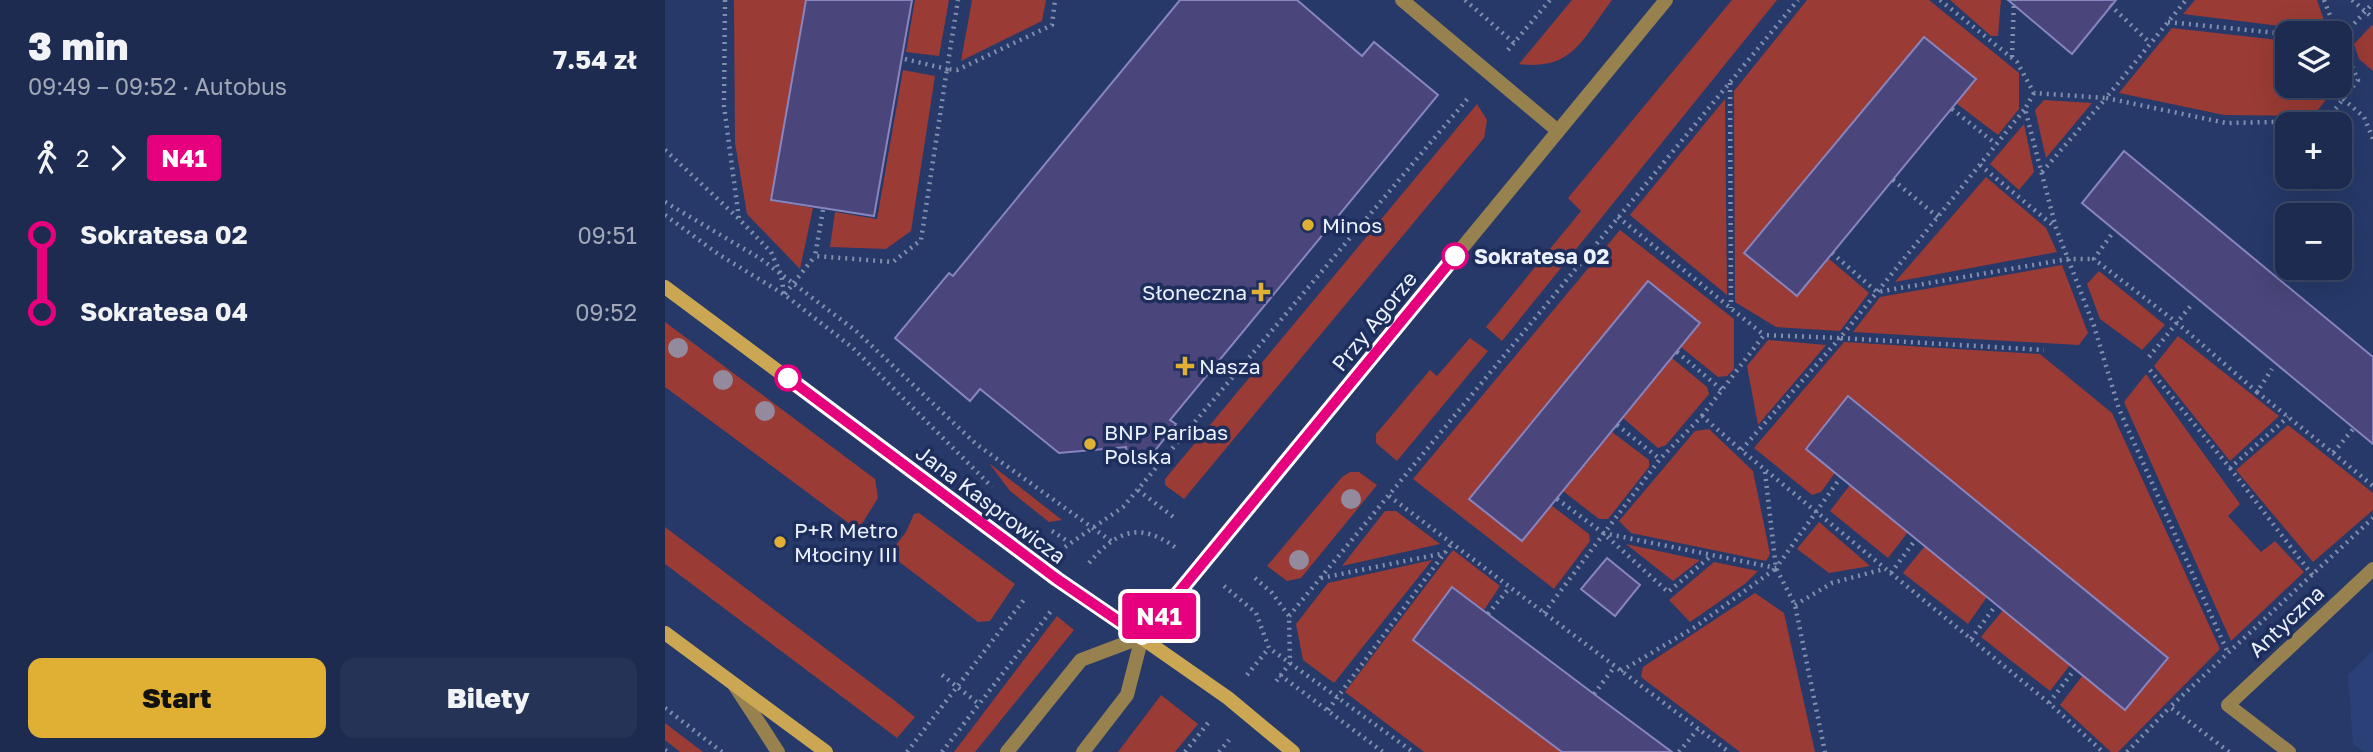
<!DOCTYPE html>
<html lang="pl">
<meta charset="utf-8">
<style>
body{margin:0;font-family:"Golos Text",sans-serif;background:#253356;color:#f1f3f6;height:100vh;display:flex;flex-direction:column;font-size:26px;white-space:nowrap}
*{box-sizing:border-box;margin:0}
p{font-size:23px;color:#a0a7b7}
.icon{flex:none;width:38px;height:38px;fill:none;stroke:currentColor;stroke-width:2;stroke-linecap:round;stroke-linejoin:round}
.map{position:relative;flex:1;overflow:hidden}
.side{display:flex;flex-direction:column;background:#1c2b4f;width:665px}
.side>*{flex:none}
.badge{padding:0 14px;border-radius:5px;font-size:24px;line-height:46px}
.controls{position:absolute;left:1610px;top:21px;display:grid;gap:14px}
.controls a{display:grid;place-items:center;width:77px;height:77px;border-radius:14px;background:#1c2b4f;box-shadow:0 7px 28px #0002,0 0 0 2px #3a4766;font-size:35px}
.map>.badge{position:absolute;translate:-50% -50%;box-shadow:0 0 0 4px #fff}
.legs{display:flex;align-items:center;gap:10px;height:77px;padding:0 28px;font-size:23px}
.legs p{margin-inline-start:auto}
.headline{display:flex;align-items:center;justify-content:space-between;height:119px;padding:0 28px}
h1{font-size:38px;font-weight:800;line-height:52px}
.button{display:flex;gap:14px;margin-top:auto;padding:14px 28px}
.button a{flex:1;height:80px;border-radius:14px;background:#dfb034;color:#111;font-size:28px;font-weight:800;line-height:80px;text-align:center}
.button a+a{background:#253356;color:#f1f3f6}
ul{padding:0 28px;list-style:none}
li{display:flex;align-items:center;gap:24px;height:77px;font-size:26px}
li i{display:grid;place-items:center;width:10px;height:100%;margin:0 9px;background:currentColor}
li i::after{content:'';width:18px;height:18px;margin:-9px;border:5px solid;border-radius:50%;background:#1c2b4f}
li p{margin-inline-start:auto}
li:first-child i{background:linear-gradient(#0000 50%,currentColor 0)}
li:last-child i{background:linear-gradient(currentColor 50%,#0000 0)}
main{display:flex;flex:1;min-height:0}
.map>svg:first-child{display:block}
</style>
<main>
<section class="side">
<div class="headline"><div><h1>3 min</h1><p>09:49 – 09:52 · Autobus</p></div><b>7.54 zł</b></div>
<div class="legs"><svg class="icon" aria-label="walk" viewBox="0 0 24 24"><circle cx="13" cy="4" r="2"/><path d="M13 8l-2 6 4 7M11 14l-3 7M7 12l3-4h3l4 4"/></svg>2<svg class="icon" aria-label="forward" viewBox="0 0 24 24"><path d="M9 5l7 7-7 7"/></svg><b class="badge" style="background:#e6007e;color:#fff">N41</b></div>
<ul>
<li><i style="color:#e6007e"></i><b>Sokratesa 02</b><p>09:51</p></li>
<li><i style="color:#e6007e"></i><b>Sokratesa 04</b><p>09:52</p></li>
</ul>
<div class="button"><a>Start</a><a>Bilety</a></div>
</section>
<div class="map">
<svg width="1708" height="752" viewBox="0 0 1708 752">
<rect width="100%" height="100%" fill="#263969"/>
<polygon fill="#2b4077" points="1708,650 1708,752 1699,752 1688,744 1683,675"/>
<g fill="#9b3b35">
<polygon points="69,0 143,0 108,201 148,208 135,269 82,214 70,143"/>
<polygon points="250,0 284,0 274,56 241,52"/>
<polygon points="307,0 381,0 377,21 296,61"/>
<path d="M907 0H947C918 38 908 71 854 64Z"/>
<polygon points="1067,0 1112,0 837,341 821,327 916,211 903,198"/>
<polygon points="1142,0 1264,0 1354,73 1354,109 1333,135 1291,103 1311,79 1258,37 1080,253 1131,296 1163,258 1204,293 1175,331 1111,327 1070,302 1069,91"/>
<polygon points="1285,0 1336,0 1333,36 1326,36"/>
<polygon points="1530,0 1652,0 1663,32 1518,14"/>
<polygon points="1707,25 1708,26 1708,71 1694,59 1689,44"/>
<polygon points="1507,28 1622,41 1622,86 1672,86 1648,116 1559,115 1454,93"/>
<polygon points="238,70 270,76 246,231 221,249 165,247 170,212 212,219"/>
<polygon points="1060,99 1062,295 965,215"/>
<polygon points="1379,100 1427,103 1381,158 1370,110"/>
<polygon points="812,104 822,120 819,138 519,499 500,485 500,479"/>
<polygon points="1359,124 1369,172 1354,190 1325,164"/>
<polygon points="1321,177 1381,228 1392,252 1230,282"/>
<polygon points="955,230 1069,319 1069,369 1062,376 1053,377 1016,347 1035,323 983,281 805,498 857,541 886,505 924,534 925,541 889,589 748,479"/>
<polygon points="1397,265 1423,333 1414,345 1188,332 1215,297"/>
<polygon points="1434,271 1500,325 1477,350 1435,319 1422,284"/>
<polygon points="0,322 210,479 213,498 193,530 0,387"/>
<polygon points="1513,336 1614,416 1565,461 1489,366"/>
<polygon points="805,338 823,351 732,461 711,443 711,434 765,370 772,376"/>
<polygon points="1103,340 1161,345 1093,425 1082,366"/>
<polygon points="1179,342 1375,354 1447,413 1555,649 1453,752 1446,752 1395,705 1418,675 1461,710 1503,658 1184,396 1141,449 1170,473 1156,492 1147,495 1089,448"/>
<polygon points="1007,358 1042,387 1044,394 1001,445 993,448 958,418"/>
<polygon points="1481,374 1575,504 1563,516 1596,552 1610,541 1639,572 1566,641 1459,402"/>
<polygon points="1623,425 1708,493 1708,510 1648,562 1571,470"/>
<polygon points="1044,429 1088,471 1105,554 1101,561 966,533 954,521 1030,431"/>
<polygon points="947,432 984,460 984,467 943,519 934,519 898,491"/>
<polygon points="324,463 397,520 384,522 345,491"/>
<polygon points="685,472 694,472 712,485 636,578 622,581 602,566 677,477"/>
<polygon points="1185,485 1243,532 1223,558 1165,511"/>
<polygon points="720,511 731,511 775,544 677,566"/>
<polygon points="254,513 350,584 325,621 313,622 224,554 241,532 249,514"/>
<polygon points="1154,522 1205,566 1164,573 1132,549"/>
<polygon points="0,527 230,701 250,717 232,738 0,564"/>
<polygon points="961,544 1035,560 1008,581"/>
<polygon points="1260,546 1322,597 1303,624 1238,573"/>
<polygon points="788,550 835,586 819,610 787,587 748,640 897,752 759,752 680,692"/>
<polygon points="767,560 669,683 638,660 631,624 663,583"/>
<polygon points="1049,562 1093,571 1081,583 1025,622 1004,600"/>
<polygon points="1090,593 1119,613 1150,752 1075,752 976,677 978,667"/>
<polygon points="1338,610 1405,665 1385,691 1316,637"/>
<polygon points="392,616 409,630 310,752 289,752"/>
<polygon points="496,695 533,724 510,752 453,752"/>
<polygon points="0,723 38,752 15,752 0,740"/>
</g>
<g fill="#4a457a" stroke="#8884bf" stroke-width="2">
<polygon points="141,0 247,0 209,216 106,200"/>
<polygon points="515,0 632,0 697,56 709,42 773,95 505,420 511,424 488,453 462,456 461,447 394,453 315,389 305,401 230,338 284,273 288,276"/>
<polygon points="1343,0 1451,0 1407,54"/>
<polygon points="1259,37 1311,79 1132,296 1079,253"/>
<polygon points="1459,151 1708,357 1708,444 1417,203"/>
<polygon points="983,281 1035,323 857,541 804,499"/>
<polygon points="1183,396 1503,658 1460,710 1141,449"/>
<polygon points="942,558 975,585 950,616 916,589"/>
<polygon points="787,587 929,694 1007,752 897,752 748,640"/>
</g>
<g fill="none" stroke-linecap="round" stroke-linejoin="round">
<g stroke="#818ead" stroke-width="4.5" stroke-dasharray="2 5" stroke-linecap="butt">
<polyline points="60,0 59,106 74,219 106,252 116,274 119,294"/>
<polyline points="800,0 849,43"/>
<polyline points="1275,0 1352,62 1369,93 1441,98 1521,0"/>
<polyline points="1659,0 1672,33"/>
<polyline points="1687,0 1708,18"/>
<polyline points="1445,5 1485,43"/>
<polyline points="1503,22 1622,34"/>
<polyline points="1675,39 1708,3"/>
<polyline points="843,50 885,0"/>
<polyline points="1347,57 1349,0"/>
<polyline points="240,59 282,69 293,0"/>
<polyline points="1065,83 1066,308"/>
<polyline points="1369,93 1360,109 1391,228 1429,326 1454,409 1563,653"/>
<polyline points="1678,99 1699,117 1708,139"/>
<polyline points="1287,109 1331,144"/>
<polyline points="1359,110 1175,338 1379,350"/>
<polyline points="0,150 73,218"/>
<polyline points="1315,165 1390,227"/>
<polyline points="1377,172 1441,98 1561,123 1661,121 1693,80 1675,40"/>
<polyline points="1228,180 1273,217"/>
<polyline points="0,202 96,259 191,331 311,444 446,541"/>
<polyline points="158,210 150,256 228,262 256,240 282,69 292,70 387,25 390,0"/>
<polyline points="0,215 53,254 120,295 188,348 327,487"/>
<polyline points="953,217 1099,335"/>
<polyline points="1446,235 1429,259 1511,322 1592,392 1607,369"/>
<polyline points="1167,253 1212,292 1403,259 1429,259"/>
<polyline points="120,294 150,256"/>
<polyline points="1175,338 1076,450 1384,703 1438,752"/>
<polyline points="1012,352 1057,390"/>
<polyline points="1484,357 1528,303"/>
<polyline points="1485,370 1565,468 1623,417"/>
<polyline points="1592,392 1668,453 1689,428"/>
<polyline points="1037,416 1099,335 1175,338"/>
<polyline points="952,425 995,459"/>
<polyline points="1668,453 1708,486"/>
<polyline points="1565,468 1648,576"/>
<polyline points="1100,472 1111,568 1130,605 1160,752"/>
<polyline points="473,490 511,519"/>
<polyline points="724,496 1064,752"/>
<polyline points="892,499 938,533 1003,592 1047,555"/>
<polyline points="387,531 404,542"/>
<polyline points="938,533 1111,568 1176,477"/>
<polyline points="400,547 458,507 804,97"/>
<path d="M424 563C451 531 475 521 511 548"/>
<polyline points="1226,573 1251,539"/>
<polyline points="590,578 607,593 624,616 625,663 610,683"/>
<polyline points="656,578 780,553"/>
<polyline points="559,586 591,613 604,648 748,752"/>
<polyline points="1130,605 1167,583 1219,569"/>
<polyline points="879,613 995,459 1037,416 1076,450"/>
<polyline points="823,614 845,587"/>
<polyline points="624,616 1133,0"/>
<polyline points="1306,639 1331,605"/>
<polyline points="956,671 1030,627 1110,569"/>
<polyline points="277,675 314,704"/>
<polyline points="582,675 604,648"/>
<polyline points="615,675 718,752"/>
<polyline points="929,694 950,666"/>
<polyline points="1384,703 1410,669"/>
<polyline points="0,708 57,752"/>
<polyline points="663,710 787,543"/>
<polyline points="0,750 3,752"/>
<polyline points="242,752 361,597"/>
<polyline points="277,752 386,611"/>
<polyline points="520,752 543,723"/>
<polyline points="554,752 564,740"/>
<polyline points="1014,752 1033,729"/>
<polyline points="1462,752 1505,707"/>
<polyline points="1564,752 1505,707 1708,518"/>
</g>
<polyline stroke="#97814f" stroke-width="14" points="737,0 893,131"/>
<polyline stroke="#97814f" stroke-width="14" points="1624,752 1563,705 1708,569"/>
<g stroke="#97814f" stroke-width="14">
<polyline points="70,686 113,752"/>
<polyline points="342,752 416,660 477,637"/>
<polyline points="418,752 462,695 477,637 1001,0"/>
</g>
<g stroke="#cba753" stroke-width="14">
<polyline points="0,287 381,571 563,698 628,752"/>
<polyline points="0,633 161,752"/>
</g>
</g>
<g fill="#948a9d">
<circle cx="13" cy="348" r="10"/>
<circle cx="58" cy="380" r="10"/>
<circle cx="100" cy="411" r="10"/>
<circle cx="686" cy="499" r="10"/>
<circle cx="634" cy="560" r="10"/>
</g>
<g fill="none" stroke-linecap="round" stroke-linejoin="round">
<defs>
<polyline id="line-1" points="123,378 392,579 477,637 790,256"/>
</defs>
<use href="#line-1" stroke="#fff" stroke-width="16"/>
<use href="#line-1" stroke="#e6007e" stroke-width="10"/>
</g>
<g fill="#dfb034" stroke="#1d2e5d" stroke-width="2.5">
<circle cx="643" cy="225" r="7"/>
<path d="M592.5 281.5h7v7h7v7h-7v7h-7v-7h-7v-7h7z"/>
<path d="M516.5 355.5h7v7h7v7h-7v7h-7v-7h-7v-7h7z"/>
<circle cx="425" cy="444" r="7"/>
<circle cx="115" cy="542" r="7"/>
</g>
<g fill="#fff" stroke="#e6007e" stroke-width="3.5">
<circle cx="790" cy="256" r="12"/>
<circle cx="123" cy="378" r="12"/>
</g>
<g text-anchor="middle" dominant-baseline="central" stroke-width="7" stroke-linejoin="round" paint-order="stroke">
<g font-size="21" fill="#eaf0fc" stroke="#1d2e5d" text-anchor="start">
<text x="657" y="225">Minos</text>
<text x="582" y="292" text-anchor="end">Słoneczna</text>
<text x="534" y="366">Nasza</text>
<text x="439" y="432">BNP Paribas<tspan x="439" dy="24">Polska</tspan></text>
<text x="129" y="530">P+R Metro<tspan x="129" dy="24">Młociny III</tspan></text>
</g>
<g font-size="21" font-weight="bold" fill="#eaf0fc" stroke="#1d2e5d" text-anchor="start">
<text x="809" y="256">Sokratesa 02</text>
</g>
<g font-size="21" fill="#eaf0fc" stroke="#1d2e5d">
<text transform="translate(709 321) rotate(-51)">Przy Agorze</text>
<text transform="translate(326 504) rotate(37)">Jana Kasprowicza</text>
<text transform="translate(1621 621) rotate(-43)">Antyczna</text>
</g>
</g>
</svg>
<div class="controls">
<a><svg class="icon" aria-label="layers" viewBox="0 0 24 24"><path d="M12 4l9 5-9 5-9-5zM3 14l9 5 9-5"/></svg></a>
<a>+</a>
<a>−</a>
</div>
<b class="badge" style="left:494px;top:616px;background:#e6007e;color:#fff">N41</b>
</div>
</main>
